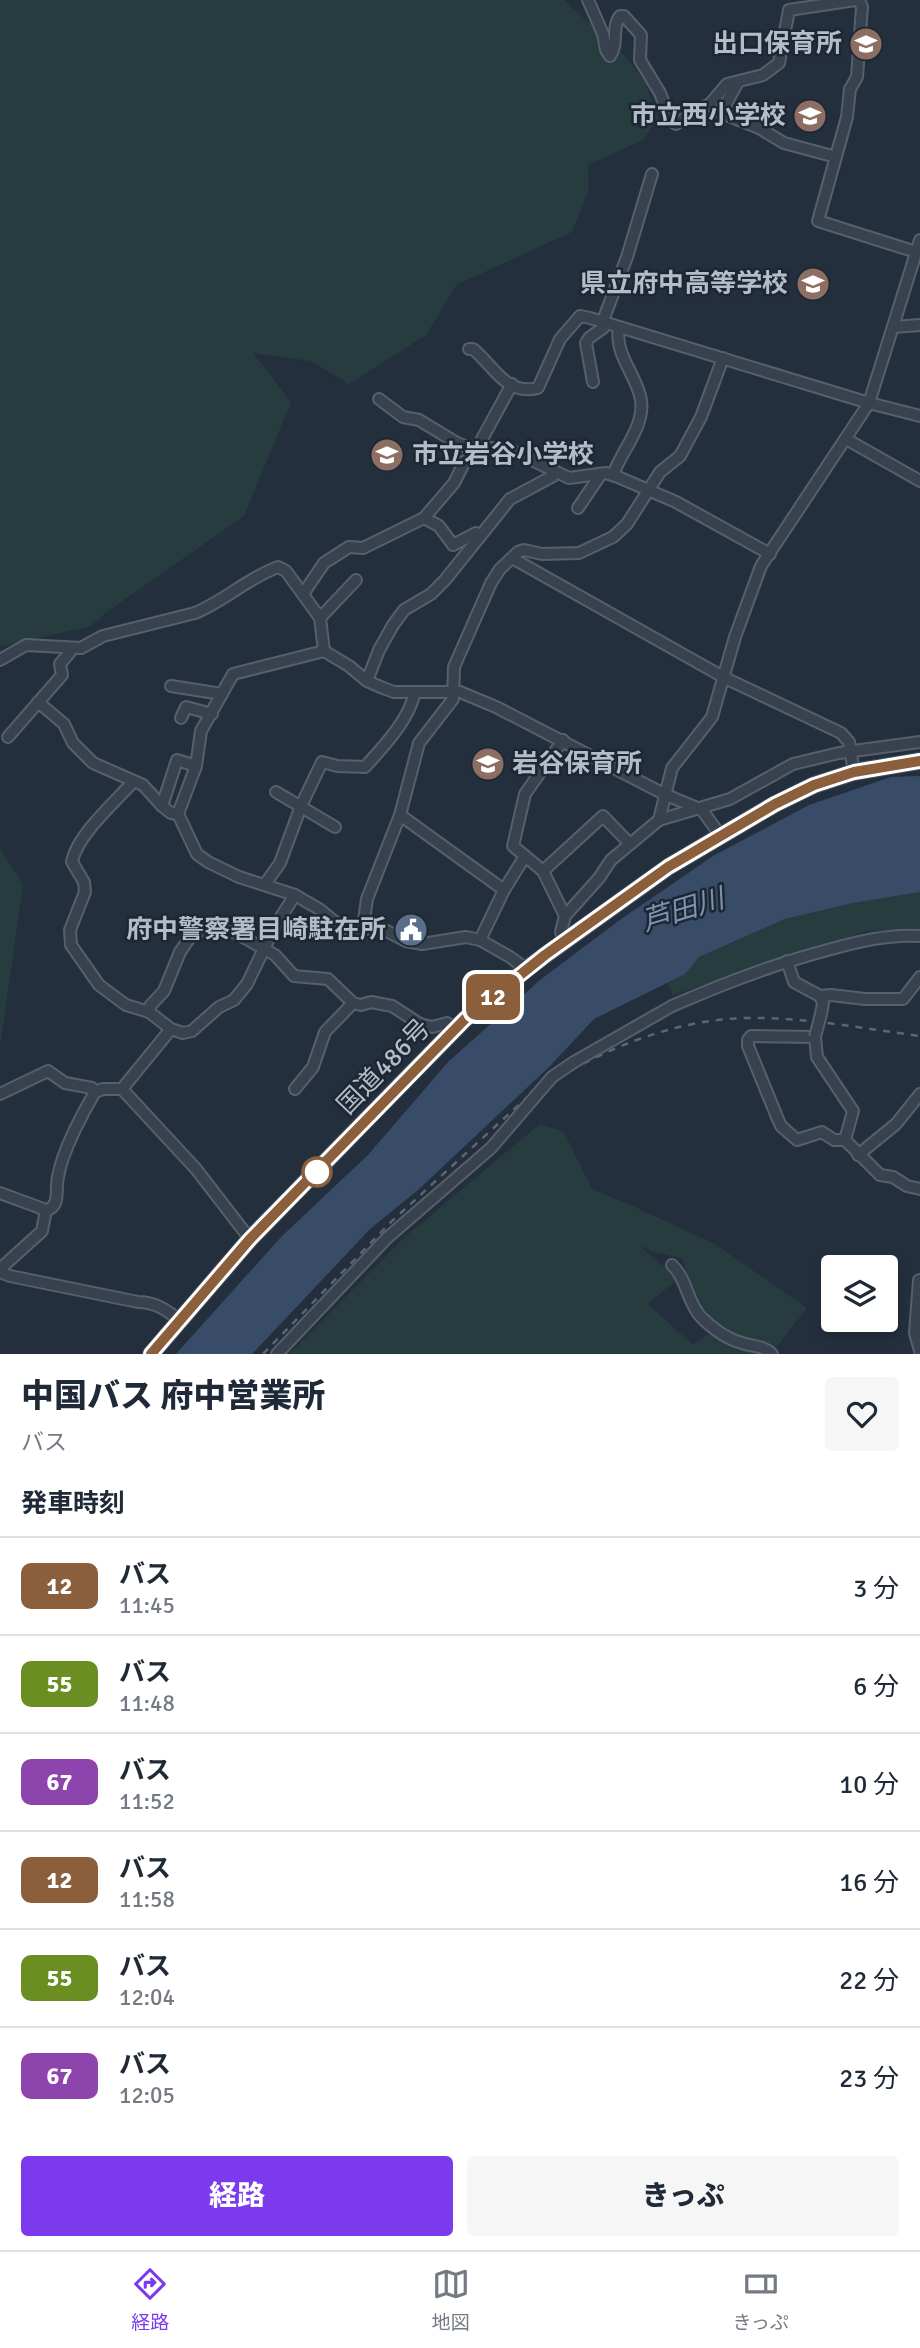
<!DOCTYPE html>
<html lang="ja">
<meta charset="utf-8">
<style>
body{margin:0;font-family:Signika,"Noto Sans JP",sans-serif;background:#f6f6f7;color:#1f2937;height:100vh;display:flex;flex-direction:column;font-size:26px;white-space:nowrap}
*{box-sizing:border-box;margin:0}
p{font-size:23px;color:#747a83}
.icon{flex:none;width:38px;height:38px;fill:none;stroke:currentColor;stroke-width:2;stroke-linecap:round;stroke-linejoin:round}
.map{position:relative;height:1354px;overflow:hidden}
.side{display:flex;flex-direction:column;background:#fff;flex:1}
.side>*{flex:none}
.badge{padding:0 14px;border-radius:10px;font-size:24px;line-height:46px}
.tools{position:absolute;left:821px;top:1255px;display:grid;gap:14px}
.tools a{display:grid;place-items:center;width:77px;height:77px;border-radius:7px;background:#fff;box-shadow:0 4px 10px #0003;font-size:35px}
.map>.badge{position:absolute;translate:-50% -50%;box-shadow:0 0 0 4px #fff}
h2{padding:0 21px;font-size:26px;line-height:63px}
.round{display:grid;place-items:center;flex:none;width:74px;height:74px;border-radius:7px;background:#f6f6f7}
.headline{display:flex;align-items:center;justify-content:space-between;height:119px;padding:0 21px}
h1{font-size:33px;font-weight:800;line-height:52px}
.primary-button{display:flex;gap:14px;margin-top:auto;padding:14px 21px}
.primary-button a{flex:1;height:80px;border-radius:7px;background:#7c3aed;color:#fff;font-size:28px;font-weight:800;line-height:80px;text-align:center}
.primary-button a+a{background:#f6f6f7;color:#1f2937}
ul{padding:0;list-style:none}
li{display:flex;align-items:center;gap:21px;height:98px;padding:0 21px;border-top:2px solid #e0e1e3}
li div{flex:1}
li b{display:block;font-size:26px}
li em{font-style:normal}
li .badge{min-width:77px;font-weight:700;text-align:center}
.tabs{display:flex;justify-content:space-around;align-items:center;height:98px;border-top:2px solid #e0e1e3;background:#fff;font-size:19px;color:#747a83}
.tabs a{display:grid;justify-items:center;gap:4px}
.tabs .current{color:#7c3aed}
.map>svg:first-child{display:block}
</style>
<div class="map">
<svg width="920" height="1354" viewBox="0 0 920 1354">
<rect width="100%" height="100%" fill="#242f3e"/>
<g fill="#263c3f">
<polygon points="0,0 564,0 627,58 646,84 658,118 643,140 588,165 589,188 572,232 456,285 426,335 349,384 311,361 253,353 291,402 244,516 104,614 91,626 0,647"/>
<polygon points="0,849 23,884 0,1047"/>
<polygon points="920,892 920,930 867,931 673,995 667,982 685,974 699,957 785,919 853,903"/>
<path d="M540 1124 564 1132 592 1189 626 1203 715 1244 807 1308 775 1349C750 1339 712 1332 699 1305 691 1291 687 1273 682 1258L652 1251 639 1245 662 1266 665 1263 679 1278 648 1304 693 1345 712 1332 759 1351 757 1354H289L406 1236Z"/>
</g>
<polygon fill="#394c67" points="920,776 920,892 853,903 785,919 699,957 685,974 594,1019 549,1067 418,1190 370,1229 252,1354 176,1354 282,1236 368,1155 448,1062 540,980 617,922 713,856 809,805 891,777"/>
<g fill="none" stroke-linecap="round" stroke-linejoin="round">
<defs>
<g id="minor">
<path d="M588 0 603 34 606 50 610 56C619 44 611 27 620 16H624L641 35 640 60 660 93 670 120 676 124 699 109 710 104 727 84 763 75 779 63 789 10 855 0"/>
<polyline points="859,0 862,7 857,77 850,89 847,117 818,221 916,252"/>
<polyline points="738,82 721,113 759,128 784,143 836,157"/>
<polyline points="893,327 920,325"/>
<path d="M469 349H473C494 366 506 396 538 388L560 339 580 316 590 318 869 403 920 416"/>
<polyline points="593,382 586,343 589,338 603,328 604,318 627,257 652,174"/>
<polyline points="379,399 403,417 419,420 457,443 475,450"/>
<polyline points="846,439 920,481"/>
<polyline points="482,447 482,439 512,384"/>
<path d="M613 475C621 451 645 427 641 400 637 375 614 355 619 328"/>
<polyline points="578,508 601,474"/>
<polyline points="424,518 439,526 453,545 476,533 480,534"/>
<polyline points="512,558 725,678 841,733 849,742 854,772"/>
<polyline points="303,594 324,563 349,547 363,548 424,518 454,483 465,461 482,447 513,451 569,478 606,473 618,477 676,502 770,554"/>
<polyline points="320,618 356,580"/>
<path d="M0 660 26 645 81 648 103 636 195 613C224 601 248 578 278 567L286 571 320 618 324 651"/>
<polyline points="367,681 379,650 393,625 404,610 431,594 445,580 510,499 553,476 555,473"/>
<polyline points="171,686 222,694"/>
<polyline points="38,702 64,724 73,743 93,763 143,785 162,806 171,813 178,814"/>
<polyline points="181,718 186,707 212,714"/>
<polyline points="8,737 62,675 60,664 70,652 69,648"/>
<polyline points="563,740 525,794 513,846 543,871 565,916"/>
<path d="M133 782C115 802 77 835 72 862L84 882 85 892 70 930 71 945 99 985 126 1005 149 1012 171 1029 183 1033 192 1031 219 1007 234 1000 247 984 275 926 295 895"/>
<polyline points="276,792 335,827"/>
<polyline points="162,806 177,760 196,766"/>
<polyline points="400,815 504,890"/>
<polyline points="659,820 672,768 712,717 735,637 761,566 869,403 920,240"/>
<polyline points="543,871 603,816 630,844"/>
<path d="M265 884 280 863 301 806 322 762 337 766 365 767C384 746 409 720 415 692"/>
<polyline points="363,928 367,899 400,815 419,743 453,699 454,667 491,583 500,569 518,552 524,550 542,554 579,553 613,537 627,524 660,472 680,456 701,417 723,358"/>
<polyline points="480,940 504,890 525,856"/>
<polyline points="564,941 561,932 565,916 599,878 611,860 659,820 730,799 793,764 839,753 920,742"/>
<polyline points="787,961 794,982 820,996 823,1003 821,1014"/>
<polyline points="526,969 510,957 480,940 466,937 422,944 406,941 379,927 354,931 340,926 319,909 295,895 239,877 208,862 197,854 178,814 196,766 201,731 233,674 324,651 349,666 367,681 383,688 394,692 460,692 496,707 664,794 702,810 720,835"/>
<polyline points="820,996 831,995 865,999 903,999 920,977"/>
<path d="M672 1006C722 984 772 965 824 951 856 942 887 934 920 936"/>
<polyline points="149,1012 150,1006 164,991 180,952 195,930 234,932 275,955 294,976 328,979 353,1003 361,1005 371,1002 392,1006 420,1024 432,1027 447,1023 456,1029"/>
<polyline points="122,1089 171,1029"/>
<polyline points="295,1089 313,1067 325,1032 353,1003"/>
<polyline points="0,1094 48,1071 65,1083 92,1088 95,1092"/>
<polyline points="845,1140 853,1111 817,1057 815,1037 751,1036 748,1040 748,1046 777,1117 781,1126 797,1140 822,1132 834,1140 845,1140 880,1175 893,1177 907,1186 920,1189"/>
<polyline points="858,1155 896,1124 920,1094"/>
<path d="M0 1193 46 1210C61 1207 55 1189 58 1177 62 1152 82 1114 95 1092L103 1089H122L196 1169 250 1239"/>
<path d="M672 1265C687 1279 687 1302 701 1317 712 1328 727 1339 742 1343 754 1347 762 1345 772 1354"/>
<polyline points="0,1269 42,1231 46,1210"/>
<path d="M0 1272 10 1276 138 1302C155 1302 167 1310 179 1320"/>
<polyline points="919,1280 915,1333 920,1351"/>
<polyline points="277,1354 387,1238 491,1148"/>
</g>
<polyline id="highway" points="151,1354 250,1239 411,1074 465,1019 526,969 668,867 775,804 814,785 854,772 920,761"/>
</defs>
<use href="#minor" stroke="#565f6c" stroke-width="14"/>
<use href="#highway" stroke="#434c59" stroke-width="18"/>
<use href="#minor" stroke="#38414e" stroke-width="10"/>
<use href="#highway" stroke="#746855" stroke-width="14"/>
<path stroke="#5a6575" stroke-width="2.5" stroke-dasharray="7 7" stroke-linecap="butt" d="M263 1354 392 1221 522 1102C581 1059 655 1025 728 1019 788 1014 860 1028 920 1036"/>
<defs>
<g id="minor-bridge">
<polyline points="815,1037 821,1014"/>
<polyline points="491,1148 552,1077 574,1062 672,1006"/>
</g>
</defs>
<use href="#minor-bridge" stroke="#565f6c" stroke-width="14" stroke-linecap="butt"/>
<use href="#minor-bridge" stroke="#38414e" stroke-width="10"/>
</g>
<g fill="none" stroke-linecap="round" stroke-linejoin="round">
<defs>
<polyline id="line" points="151,1354 250,1239 465,1019 545,955 668,867 775,804 814,785 854,772 920,761"/>
</defs>
<use href="#line" stroke="#fff" stroke-width="16"/>
<use href="#line" stroke="#8b5e3c" stroke-width="10"/>
</g>
<defs>
<symbol id="school-disc" viewBox="-11 -11 22 22"><circle r="9.5" fill="#8d6e63" stroke="#1d2633"/><path d="M0-5L7-2L0 1L-7-2ZM-4 1L0 2.5L4 1V4Q0 6-4 4Z" fill="#fff"/></symbol>
<symbol id="civic-disc" viewBox="-11 -11 22 22"><circle r="9.5" fill="#5c6f8a" stroke="#1d2633"/><path d="M-.6-6.5H3V-4.5H.6V-3L4-1V1h2V6H-6V1h2V-1L-.6-3ZM-1.2 2.5V6h2.4V2.5Z" fill="#fff"/></symbol>
</defs>
<g fill-rule="evenodd">
<use href="#school-disc" x="847" y="25" width="38" height="38"/>
<use href="#school-disc" x="791" y="97" width="38" height="38"/>
<use href="#school-disc" x="794" y="265" width="38" height="38"/>
<use href="#school-disc" x="368" y="436" width="38" height="38"/>
<use href="#school-disc" x="469" y="745" width="38" height="38"/>
<use href="#civic-disc" x="392" y="911" width="38" height="38"/>
</g>
<circle fill="#fff" stroke="#8b5e3c" stroke-width="3.5" cx="317" cy="1172" r="14"/>
<g text-anchor="middle" dominant-baseline="central" stroke-width="5" stroke-linejoin="round" paint-order="stroke">
<g font-size="26" font-weight="bold" fill="#b4bcc9" stroke="#1d2633" text-anchor="end">
<text x="842" y="44">出口保育所</text>
<text x="786" y="116">市立西小学校</text>
<text x="788" y="284">県立府中高等学校</text>
<text x="412" y="455" text-anchor="start">市立岩谷小学校</text>
<text x="512" y="764" text-anchor="start">岩谷保育所</text>
<text x="386" y="930">府中警察署目崎駐在所</text>
</g>
<g font-size="26" fill="#b4bcc9" stroke="#1d2633">
<text transform="translate(384 1067) rotate(-46)">国道486号</text>
</g>
<g font-size="28" font-style="italic" fill="#7c92b1" stroke="#1d2633">
<text transform="translate(683 910) rotate(-17)">芦田川</text>
</g>
</g>
</svg>
<div class="tools">
<a><svg class="icon" aria-label="layers" viewBox="0 0 24 24"><path d="M12 4l9 5-9 5-9-5zM3 14l9 5 9-5"/></svg></a>
</div>
<b class="badge" style="left:493px;top:997px;background:#8b5e3c;color:#fff">12</b>
</div>
<section class="side">
<div class="headline"><div><h1>中国バス 府中営業所</h1><p>バス</p></div><a class="round"><svg class="icon" aria-label="heart" viewBox="0 0 24 24"><path d="M12 20l-8-8c-3-5 5-10 8-4 3-6 11-1 8 4z"/></svg></a></div>
<h2>発車時刻</h2>
<ul>
<li><span class="badge" style="background:#8b5e3c;color:#fff">12</span><div><b>バス</b><p>11:45</p></div><em>3 分</em></li>
<li><span class="badge" style="background:#6b8e23;color:#fff">55</span><div><b>バス</b><p>11:48</p></div><em>6 分</em></li>
<li><span class="badge" style="background:#8e44ad;color:#fff">67</span><div><b>バス</b><p>11:52</p></div><em>10 分</em></li>
<li><span class="badge" style="background:#8b5e3c;color:#fff">12</span><div><b>バス</b><p>11:58</p></div><em>16 分</em></li>
<li><span class="badge" style="background:#6b8e23;color:#fff">55</span><div><b>バス</b><p>12:04</p></div><em>22 分</em></li>
<li><span class="badge" style="background:#8e44ad;color:#fff">67</span><div><b>バス</b><p>12:05</p></div><em>23 分</em></li>
</ul>
<div class="primary-button"><a>経路</a><a>きっぷ</a></div>
</section>
<nav class="tabs">
<a class="current"><svg class="icon" aria-label="directions" viewBox="0 0 24 24"><path d="M12 3l9 9-9 9-9-9zM9 14v-3h6M13 9l2 2-2 2"/></svg>経路</a>
<a><svg class="icon" aria-label="map" viewBox="0 0 24 24"><path d="M3 6l6-2 6 2 6-2v14l-6 2-6-2-6 2zM9 4v14M15 6v14"/></svg>地図</a>
<a><svg class="icon" aria-label="tickets" viewBox="0 0 24 24"><path d="M3 7h18v10H3zM15 7v10"/></svg>きっぷ</a>
</nav>
